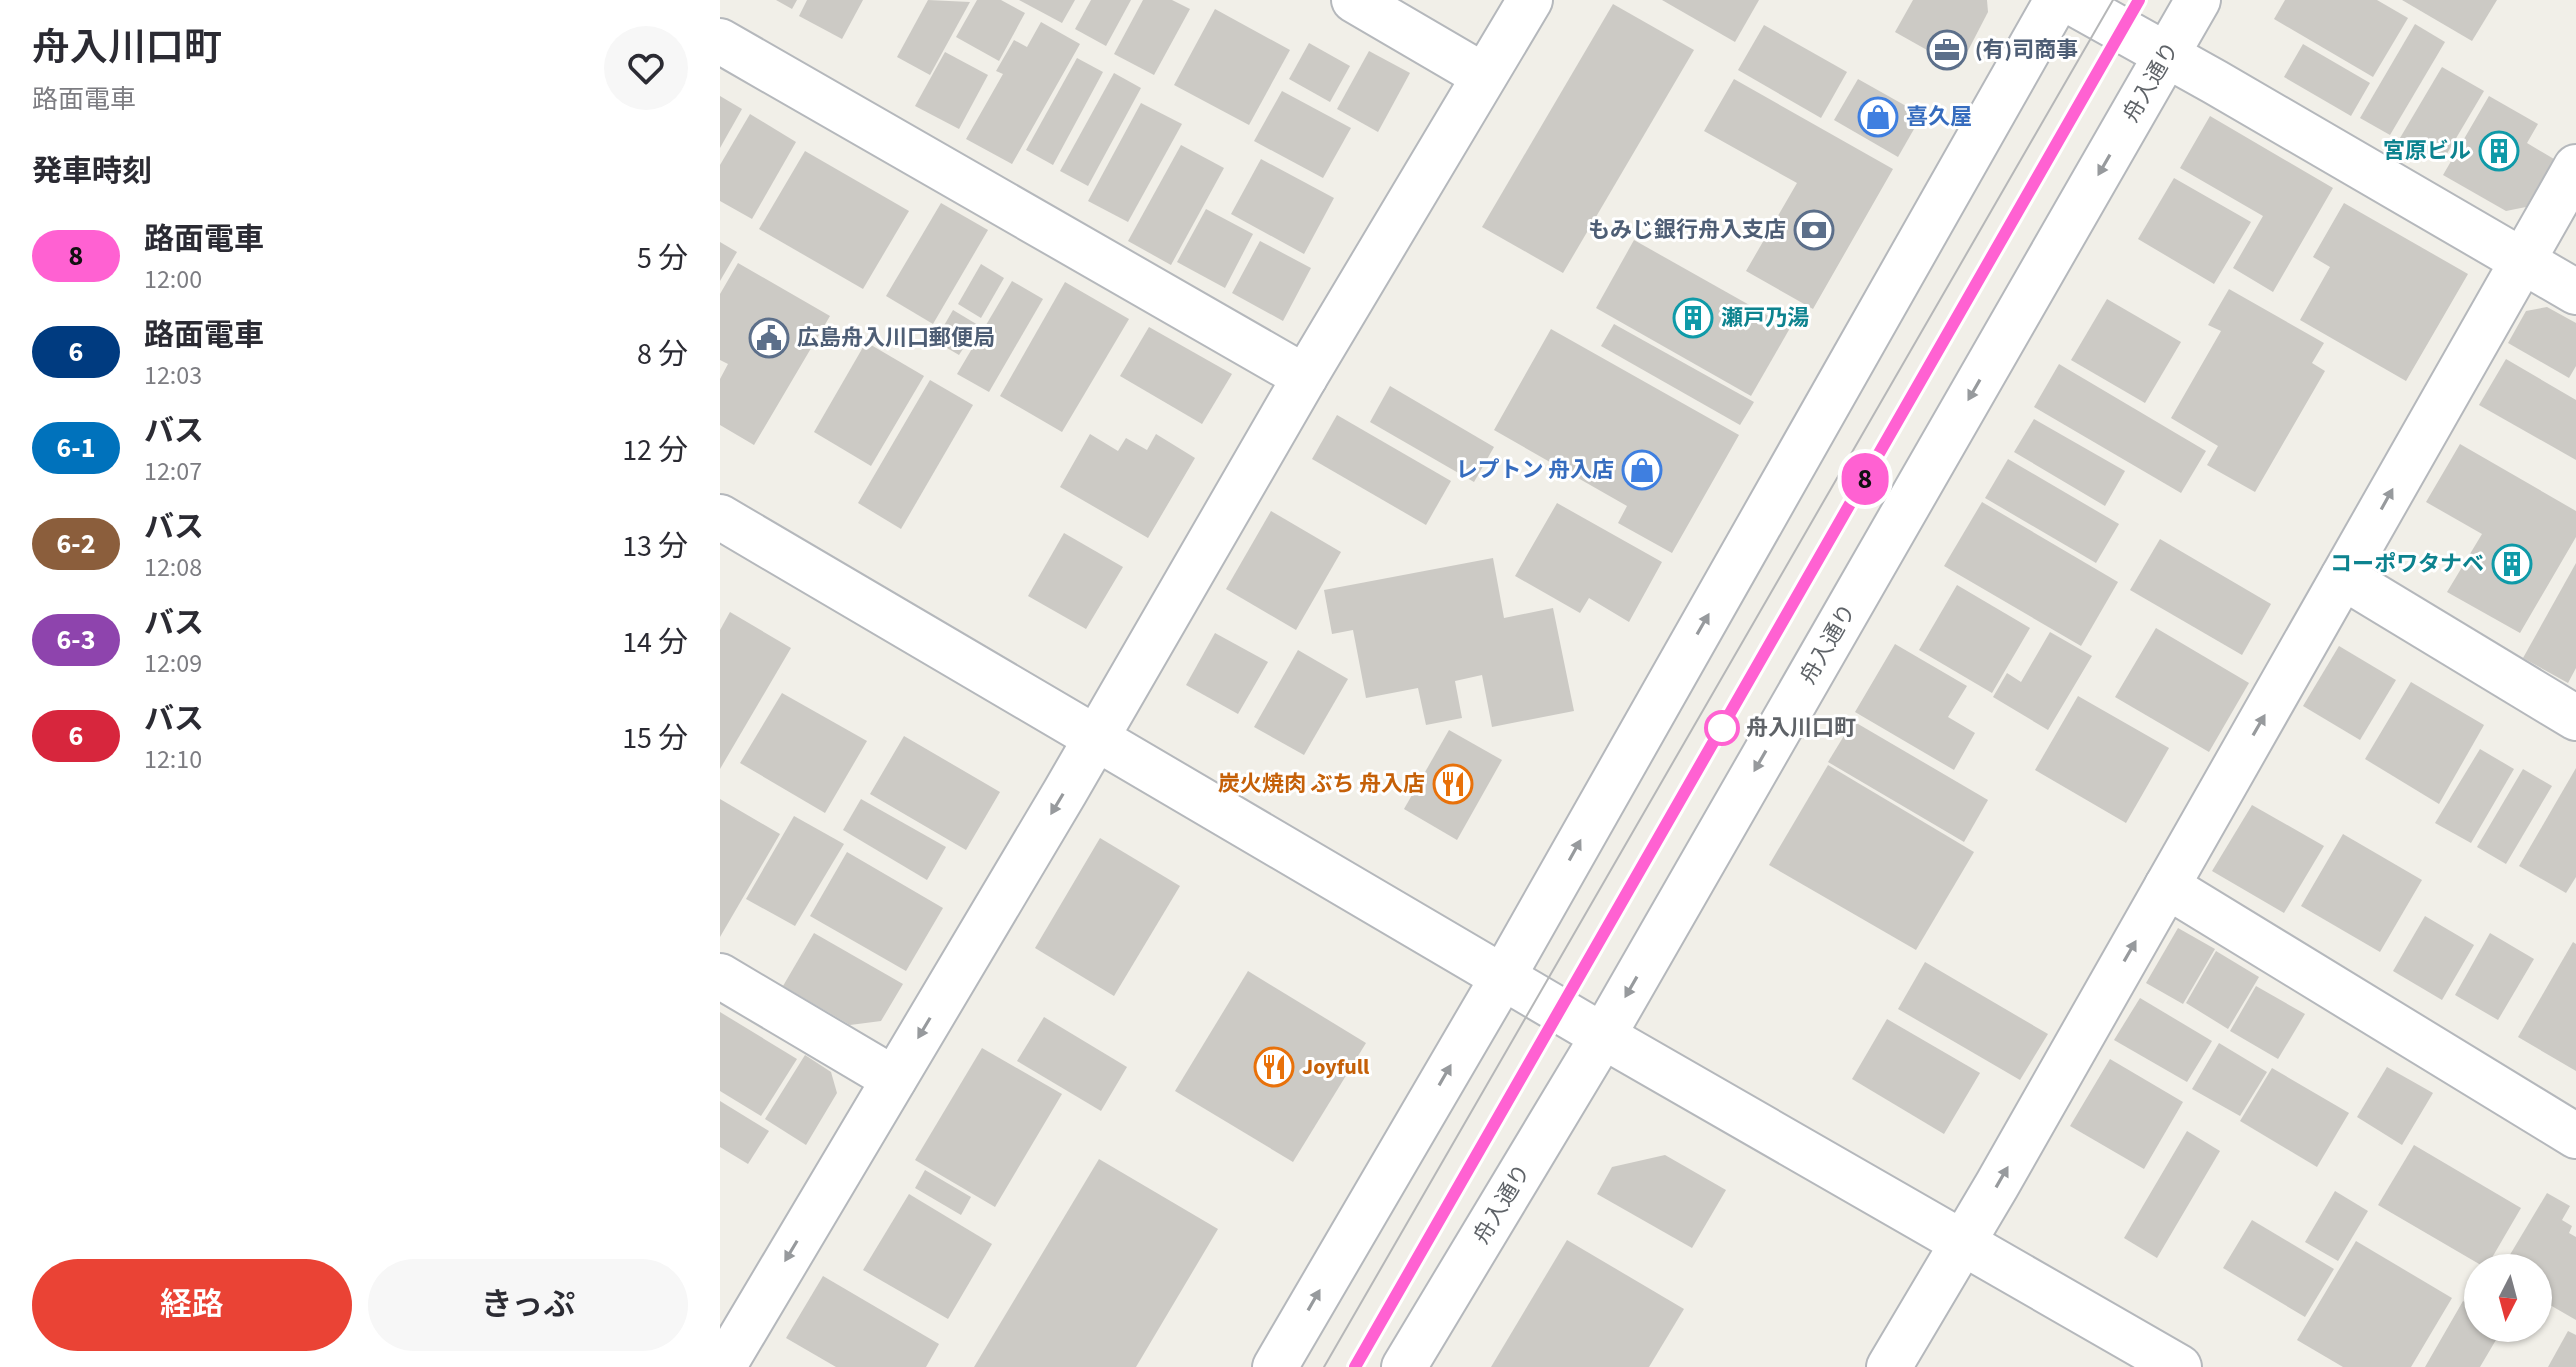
<!DOCTYPE html>
<html lang="ja">
<meta charset="utf-8">
<style>
body{margin:0;font-family:"Source Sans 3","Noto Sans JP",sans-serif;background:#f7f7f7;color:#2b2b33;height:100vh;display:flex;flex-direction:column;font-size:30px;white-space:nowrap}
*{box-sizing:border-box;margin:0}
p{font-size:26px;color:#7c7c81}
.icon{flex:none;width:44px;height:44px;fill:none;stroke:currentColor;stroke-width:2;stroke-linecap:round;stroke-linejoin:round}
.map{position:relative;flex:1;overflow:hidden}
.drawer{display:flex;flex-direction:column;background:#fff;width:720px}
.drawer>*{flex:none}
.badge{padding:0 16px;border-radius:26px;font-size:28px;line-height:52px}
.needle{width:52px;rotate:186deg}
.tools{position:absolute;left:1744px;top:1254px;display:grid;gap:16px}
.tools a{display:grid;place-items:center;width:88px;height:88px;border-radius:50%;background:#fff;box-shadow:0 2px 6px #0004;font-size:40px}
.map>.badge{position:absolute;translate:-50% -50%;box-shadow:0 0 0 4px #fff}
h2{padding:0 32px;font-size:30px;line-height:72px}
.round{display:grid;place-items:center;flex:none;width:84px;height:84px;border-radius:42px;background:#f7f7f7}
.summary{display:flex;align-items:center;justify-content:space-between;height:136px;padding:0 32px}
h1{font-size:38px;font-weight:600;line-height:60px}
.cta{display:flex;gap:16px;margin-top:auto;padding:16px 32px}
.cta a{flex:1;height:92px;border-radius:48px;background:#ea4335;color:#fff;font-size:32px;font-weight:600;line-height:92px;text-align:center}
.cta a+a{background:#f7f7f7;color:#2b2b33}
ul{padding:0;list-style:none}
li{display:flex;align-items:center;gap:24px;height:96px;padding:0 32px}
li div{flex:1}
li b{display:block;font-size:30px}
li em{font-style:normal}
li .badge{min-width:88px;font-weight:700;text-align:center}
main{display:flex;flex:1;min-height:0}
.map>svg:first-child{display:block}
</style>
<main>
<section class="drawer">
<div class="summary"><div><h1>舟入川口町</h1><p>路面電車</p></div><a class="round"><svg class="icon" aria-label="heart" viewBox="0 0 24 24"><path d="M12 20l-8-8c-3-5 5-10 8-4 3-6 11-1 8 4z"/></svg></a></div>
<h2>発車時刻</h2>
<ul>
<li><span class="badge" style="background:#ff61d2;color:#111">8</span><div><b>路面電車</b><p>12:00</p></div><em>5 分</em></li>
<li><span class="badge" style="background:#003b80;color:#fff">6</span><div><b>路面電車</b><p>12:03</p></div><em>8 分</em></li>
<li><span class="badge" style="background:#0072bc;color:#fff">6-1</span><div><b>バス</b><p>12:07</p></div><em>12 分</em></li>
<li><span class="badge" style="background:#8b5e3c;color:#fff">6-2</span><div><b>バス</b><p>12:08</p></div><em>13 分</em></li>
<li><span class="badge" style="background:#8e44ad;color:#fff">6-3</span><div><b>バス</b><p>12:09</p></div><em>14 分</em></li>
<li><span class="badge" style="background:#d7263d;color:#fff">6</span><div><b>バス</b><p>12:10</p></div><em>15 分</em></li>
</ul>
<div class="cta"><a>経路</a><a>きっぷ</a></div>
</section>
<div class="map">
<svg width="1856" height="1367" viewBox="0 0 1856 1367">
<rect width="100%" height="100%" fill="#f1efe8"/>
<g fill="#cccac5">
<polygon points="56,0 77,0 72,9"/>
<polygon points="87,0 143,0 122,39 79,16"/>
<polygon points="208,0 250,2 210,75 177,57"/>
<polygon points="257,0 281,0 305,13 279,61 236,37"/>
<polygon points="299,0 355,0 342,23"/>
<polygon points="371,0 411,0 386,46 355,29"/>
<polygon points="423,0 452,0 470,9 434,75 394,54"/>
<polygon points="942,0 1039,0 1015,42"/>
<polygon points="1193,0 1267,0 1268,12 1239,68 1175,32"/>
<polygon points="1565,0 1657,0 1688,18 1653,77 1554,19"/>
<polygon points="1682,0 1777,0 1752,41"/>
<polygon points="893,4 974,50 843,273 762,227"/>
<polygon points="495,9 570,50 529,125 454,85"/>
<polygon points="321,22 360,44 292,164 246,139 283,74 276,71 294,40 307,47"/>
<polygon points="1695,24 1725,42 1670,135 1640,118"/>
<polygon points="1044,25 1127,72 1101,118 1018,70"/>
<polygon points="589,43 630,66 610,102 569,79"/>
<polygon points="1583,44 1650,83 1631,116 1564,77"/>
<polygon points="649,51 690,73 658,132 617,109"/>
<polygon points="225,52 268,75 239,129 195,106"/>
<polygon points="357,58 383,72 333,165 306,150"/>
<polygon points="1722,67 1764,91 1722,162 1680,138"/>
<polygon points="394,73 421,88 368,186 340,171"/>
<polygon points="1014,79 1173,169 1093,309 1026,271 1077,183 984,131"/>
<polygon points="1138,79 1202,115 1178,157 1114,120"/>
<polygon points="562,91 631,128 603,178 534,141"/>
<polygon points="0,96 22,109 0,148"/>
<polygon points="1769,96 1818,124 1807,143 1834,159 1806,207 1786,211 1723,175"/>
<polygon points="421,103 462,124 408,222 368,201"/>
<polygon points="30,114 76,142 32,219 0,201 0,165"/>
<polygon points="1490,116 1613,188 1553,292 1513,268 1543,216 1460,168"/>
<polygon points="461,145 504,168 451,265 408,241"/>
<polygon points="85,151 189,211 143,289 39,229"/>
<polygon points="541,159 614,198 584,254 511,214"/>
<polygon points="1454,178 1531,222 1494,284 1418,239"/>
<polygon points="221,203 268,230 213,324 166,296"/>
<polygon points="1624,203 1748,274 1686,381 1580,320 1610,267 1593,257"/>
<polygon points="486,209 533,234 505,288 457,262"/>
<polygon points="914,240 1070,328 1031,396 876,308"/>
<polygon points="540,241 591,268 563,321 512,293"/>
<polygon points="0,242 17,252 0,281"/>
<polygon points="18,263 110,316 34,445 0,425 0,379 8,364 0,360 0,294"/>
<polygon points="261,264 284,278 261,318 238,304"/>
<polygon points="292,281 323,299 269,392 237,374"/>
<polygon points="345,282 409,319 342,432 280,396"/>
<polygon points="1509,289 1604,343 1592,363 1605,371 1535,492 1487,465 1498,446 1451,418 1501,331 1488,325"/>
<polygon points="1387,299 1461,342 1425,403 1351,360"/>
<polygon points="1827,307 1856,323 1856,366 1849,378 1788,343 1806,311"/>
<polygon points="233,310 258,325 239,355 215,341"/>
<polygon points="894,324 1034,402 1020,425 881,346"/>
<polygon points="429,327 512,374 482,424 400,376"/>
<polygon points="831,329 1019,435 952,553 898,523 907,506 774,430"/>
<polygon points="146,342 204,376 151,466 94,432"/>
<polygon points="1786,359 1856,400 1856,460 1759,405"/>
<polygon points="1339,364 1486,451 1461,493 1314,407"/>
<polygon points="210,380 253,405 181,529 138,503"/>
<polygon points="670,386 774,447 754,482 650,422"/>
<polygon points="617,415 731,481 706,525 592,459"/>
<polygon points="1314,419 1405,471 1385,506 1294,452"/>
<polygon points="370,434 398,451 406,438 427,450 436,434 475,458 428,538 340,487"/>
<polygon points="1740,444 1856,511 1856,537 1800,633 1727,592 1762,534 1706,502"/>
<polygon points="1288,459 1399,524 1376,563 1265,498"/>
<polygon points="1262,502 1398,582 1361,646 1224,566"/>
<polygon points="837,503 942,562 909,622 869,598 860,613 795,576"/>
<polygon points="551,511 621,552 576,630 506,589"/>
<polygon points="344,533 403,567 366,629 308,596"/>
<polygon points="1440,539 1551,604 1522,655 1410,590"/>
<polygon points="773,558 784,618 833,608 854,711 772,727 762,675 735,681 742,718 706,725 698,688 646,698 633,630 612,634 604,590"/>
<polygon points="1856,563 1856,668 1848,683 1803,658"/>
<polygon points="1237,585 1310,628 1272,693 1199,650"/>
<polygon points="10,612 71,648 0,769 0,630"/>
<polygon points="1436,628 1529,683 1489,752 1395,697"/>
<polygon points="1330,632 1372,656 1328,730 1273,697 1287,673 1301,682"/>
<polygon points="495,633 548,662 518,714 466,685"/>
<polygon points="1175,644 1247,686 1228,717 1255,733 1234,770 1135,712"/>
<polygon points="1619,646 1676,680 1640,740 1583,706"/>
<polygon points="578,650 628,679 584,755 534,727"/>
<polygon points="1691,682 1764,725 1719,804 1645,759"/>
<polygon points="62,693 147,741 105,813 20,763"/>
<polygon points="1358,696 1449,748 1406,823 1315,770"/>
<polygon points="1133,721 1268,800 1244,842 1108,762"/>
<polygon points="729,730 782,760 737,840 684,809"/>
<polygon points="184,736 280,792 246,850 150,794"/>
<polygon points="1760,749 1794,769 1751,843 1715,823"/>
<polygon points="1108,765 1254,852 1196,950 1049,865"/>
<polygon points="1856,768 1856,877 1846,893 1799,866"/>
<polygon points="1803,769 1832,786 1786,864 1757,847"/>
<polygon points="0,799 60,834 0,937"/>
<polygon points="141,799 226,847 207,880 123,830"/>
<polygon points="1532,805 1604,846 1564,913 1492,871"/>
<polygon points="74,816 124,844 75,926 26,899"/>
<polygon points="1623,834 1702,880 1660,952 1581,906"/>
<polygon points="380,838 460,886 394,996 315,948"/>
<polygon points="127,852 223,908 186,971 90,916"/>
<polygon points="1705,916 1754,945 1722,1000 1673,971"/>
<polygon points="1458,928 1495,949 1463,1004 1426,983"/>
<polygon points="94,933 183,984 161,1021 130,1025 63,986"/>
<polygon points="1770,933 1814,959 1778,1020 1735,995"/>
<polygon points="1853,942 1856,944 1856,1071 1798,1037"/>
<polygon points="1496,951 1539,977 1508,1029 1466,1003"/>
<polygon points="1205,962 1328,1034 1300,1080 1178,1009"/>
<polygon points="528,971 646,1043 573,1162 455,1091"/>
<polygon points="1536,986 1585,1014 1558,1059 1510,1031"/>
<polygon points="1420,998 1492,1041 1467,1082 1394,1040"/>
<polygon points="0,1012 77,1059 41,1116 0,1091"/>
<polygon points="324,1017 407,1067 381,1111 297,1061"/>
<polygon points="1167,1019 1260,1073 1224,1134 1132,1079"/>
<polygon points="1499,1043 1547,1072 1520,1116 1472,1089"/>
<polygon points="262,1048 342,1094 275,1207 195,1160"/>
<polygon points="85,1055 111,1072 117,1093 86,1145 45,1119"/>
<polygon points="1390,1059 1463,1102 1424,1169 1350,1126"/>
<polygon points="1667,1067 1713,1093 1682,1145 1637,1117"/>
<polygon points="1552,1068 1629,1113 1597,1167 1520,1121"/>
<polygon points="0,1101 49,1131 28,1164 0,1147"/>
<polygon points="1467,1131 1500,1151 1437,1258 1404,1238"/>
<polygon points="1694,1145 1801,1208 1766,1268 1658,1205"/>
<polygon points="945,1155 1006,1190 972,1248 877,1194 892,1167"/>
<polygon points="379,1159 498,1229 416,1367 254,1367"/>
<polygon points="205,1170 251,1197 241,1215 195,1188"/>
<polygon points="1615,1191 1648,1211 1618,1261 1585,1242"/>
<polygon points="1827,1193 1850,1206 1842,1220 1852,1226 1849,1233 1856,1237 1856,1320 1818,1298 1818,1268 1782,1268"/>
<polygon points="189,1194 272,1244 228,1319 143,1270"/>
<polygon points="1532,1220 1614,1269 1585,1317 1503,1268"/>
<polygon points="847,1240 964,1309 929,1367 771,1367"/>
<polygon points="1636,1241 1732,1298 1691,1367 1623,1367 1577,1340"/>
<polygon points="103,1276 219,1344 206,1367 116,1367 66,1338"/>
<polygon points="1743,1301 1758,1310 1758,1328 1783,1328 1760,1367 1705,1367"/>
<polygon points="1848,1331 1856,1335 1856,1367 1828,1367"/>
</g>
<g fill="none" stroke-linecap="round" stroke-linejoin="round">
<defs>
<g id="minor">
<polyline points="634,0 764,76"/>
<polyline points="1348,0 1495,82 1856,292"/>
<polyline points="0,41 585,377"/>
<polyline points="0,517 883,1036 1459,1367"/>
<polyline points="1623,577 1856,718"/>
<polyline points="1447,886 1856,1136"/>
<polyline points="0,976 174,1079"/>
<polyline points="3,1367 345,792 585,377 810,0"/>
<polyline points="555,1367 783,977 1337,0"/>
<polyline points="684,1367 883,1036 1478,0"/>
<polyline points="1169,1367 1277,1185 1856,167"/>
</g>
</defs>
<use href="#minor" stroke="#b5b8bc" stroke-width="48"/>
<use href="#minor" stroke="#fff" stroke-width="44"/>
<g stroke="#b6b7b8" stroke-width="2">
<polyline points="604,1367 1393,0"/>
<polyline points="635,1367 1419,0"/>
</g>
</g>
<defs><path id="oneway-solid" d="M-6-.8H1V-3.2L6.5 0L1 3.2V.8H-6Z" transform="scale(2)"/></defs>
<g fill="#979a9d">
<use href="#oneway-solid" transform="translate(1384 165) rotate(120)"/>
<use href="#oneway-solid" transform="translate(1254 390) rotate(120)"/>
<use href="#oneway-solid" transform="translate(1667 499) rotate(-61)"/>
<use href="#oneway-solid" transform="translate(983 624) rotate(-60)"/>
<use href="#oneway-solid" transform="translate(1539 725) rotate(-60)"/>
<use href="#oneway-solid" transform="translate(1040 761) rotate(120)"/>
<use href="#oneway-solid" transform="translate(337 804) rotate(121)"/>
<use href="#oneway-solid" transform="translate(855 850) rotate(-61)"/>
<use href="#oneway-solid" transform="translate(1410 951) rotate(-60)"/>
<use href="#oneway-solid" transform="translate(911 987) rotate(120)"/>
<use href="#oneway-solid" transform="translate(204 1028) rotate(121)"/>
<use href="#oneway-solid" transform="translate(725 1075) rotate(-60)"/>
<use href="#oneway-solid" transform="translate(1282 1177) rotate(-60)"/>
<use href="#oneway-solid" transform="translate(71 1251) rotate(121)"/>
<use href="#oneway-solid" transform="translate(594 1300) rotate(-60)"/>
</g>
<g fill="none" stroke-linecap="round" stroke-linejoin="round">
<defs>
<polyline id="line" points="635,1367 1419,0"/>
</defs>
<use href="#line" stroke="#fff" stroke-width="18"/>
<use href="#line" stroke="#ff61d2" stroke-width="12"/>
</g>
<defs>
<symbol id="office-ring" viewBox="-11 -11 22 22"><circle r="9.5" fill="#fff" stroke="#5c6f8a" stroke-width="1.5"/><path d="M-6-3h4V-5.5h4V-3h4V5H-6ZM-1-4.5V-3h2v-1.5ZM-6 0V1H6V0Z" fill="#5c6f8a"/></symbol>
<symbol id="shop-ring" viewBox="-11 -11 22 22"><circle r="9.5" fill="#fff" stroke="#3f7fe0" stroke-width="1.5"/><path d="M-5-2.5h2.3a2.7 3.5 0 0 1 5.4 0H5L5.5 6h-11ZM-1.5-2.5h3a1.5 2.3 0 0 0-3 0Z" fill="#3f7fe0"/></symbol>
<symbol id="building-ring" viewBox="-11 -11 22 22"><circle r="9.5" fill="#fff" stroke="#0f9aa8" stroke-width="1.5"/><path d="M-4-6H4V6H1V3H-1V6H-4ZM-2.5-4.3h1.7v1.8h-1.7ZM.8-4.3h1.7v1.8H.8ZM-2.5-1h1.7V.8h-1.7ZM.8-1h1.7V.8H.8Z" fill="#0f9aa8"/></symbol>
<symbol id="bank-ring" viewBox="-11 -11 22 22"><circle r="9.5" fill="#fff" stroke="#5c6f8a" stroke-width="1.5"/><path d="M-6-4H6V4H-6ZM0-2.3a2.3 2.3 0 1 0 0 4.6a2.3 2.3 0 1 0 0-4.6Z" fill="#5c6f8a"/></symbol>
<symbol id="civic-ring" viewBox="-11 -11 22 22"><circle r="9.5" fill="#fff" stroke="#5c6f8a" stroke-width="1.5"/><path d="M-.6-6.5H3V-4.5H.6V-3L4-1V1h2V6H-6V1h2V-1L-.6-3ZM-1.2 2.5V6h2.4V2.5Z" fill="#5c6f8a"/></symbol>
<symbol id="restaurant-ring" viewBox="-11 -11 22 22"><circle r="9.5" fill="#fff" stroke="#e8710a" stroke-width="1.5"/><path d="M-5-6h1v4h1v-4h1v4h1v-4h1v5L-1.5 .5V6h-2V.5L-5-1ZM5-6V6H3V1.5H1.5Q1.5-4 5-6Z" fill="#e8710a"/></symbol>
</defs>
<g fill-rule="evenodd">
<use href="#office-ring" x="1205" y="28" width="44" height="44"/>
<use href="#shop-ring" x="1136" y="95" width="44" height="44"/>
<use href="#building-ring" x="1757" y="129" width="44" height="44"/>
<use href="#bank-ring" x="1072" y="208" width="44" height="44"/>
<use href="#building-ring" x="951" y="296" width="44" height="44"/>
<use href="#civic-ring" x="27" y="316" width="44" height="44"/>
<use href="#shop-ring" x="900" y="448" width="44" height="44"/>
<use href="#building-ring" x="1770" y="542" width="44" height="44"/>
<use href="#restaurant-ring" x="711" y="762" width="44" height="44"/>
<use href="#restaurant-ring" x="532" y="1045" width="44" height="44"/>
</g>
<circle fill="#fff" stroke="#ff61d2" stroke-width="4" cx="1002" cy="728" r="16"/>
<g text-anchor="middle" dominant-baseline="central" stroke-width="6" stroke-linejoin="round" paint-order="stroke">
<g font-size="22" font-weight="bold" fill="#4e5e75" stroke="#fff" text-anchor="start">
<text x="1255" y="50">(有)司商事</text>
<text x="1066" y="230" text-anchor="end">もみじ銀行舟入支店</text>
<text x="77" y="338">広島舟入川口郵便局</text>
</g>
<g font-size="22" fill="#5f6368" stroke="#fff">
<text transform="translate(1431 82) rotate(-60)">舟入通り</text>
<text transform="translate(1108 644) rotate(-60)">舟入通り</text>
<text transform="translate(782 1204) rotate(-59)">舟入通り</text>
</g>
<g font-size="22" font-weight="bold" fill="#366cbe" stroke="#fff" text-anchor="start">
<text x="1186" y="117">喜久屋</text>
<text x="894" y="470" text-anchor="end">レプトン 舟入店</text>
</g>
<g font-size="22" font-weight="bold" fill="#0d838f" stroke="#fff" text-anchor="end">
<text x="1751" y="151">宮原ビル</text>
<text x="1001" y="318" text-anchor="start">瀬戸乃湯</text>
<text x="1764" y="564">コーポワタナベ</text>
</g>
<g font-size="22" font-weight="bold" fill="#5f6368" stroke="#fff" text-anchor="start">
<text x="1026" y="728">舟入川口町</text>
</g>
<g font-size="22" font-weight="bold" fill="#c56008" stroke="#fff" text-anchor="end">
<text x="705" y="784">炭火焼肉 ぶち 舟入店</text>
<text x="582" y="1067" text-anchor="start">Joyfull</text>
</g>
</g>
</svg>
<div class="tools">
<a><svg class="needle" viewBox="-14 -14 28 28"><path d="M0-13l5 13h-10z" fill="#e53935"/><path d="M0 13l5-13h-10z" fill="#7c7c81"/></svg></a>
</div>
<b class="badge" style="left:1145px;top:479px;background:#ff61d2;color:#111">8</b>
</div>
</main>
